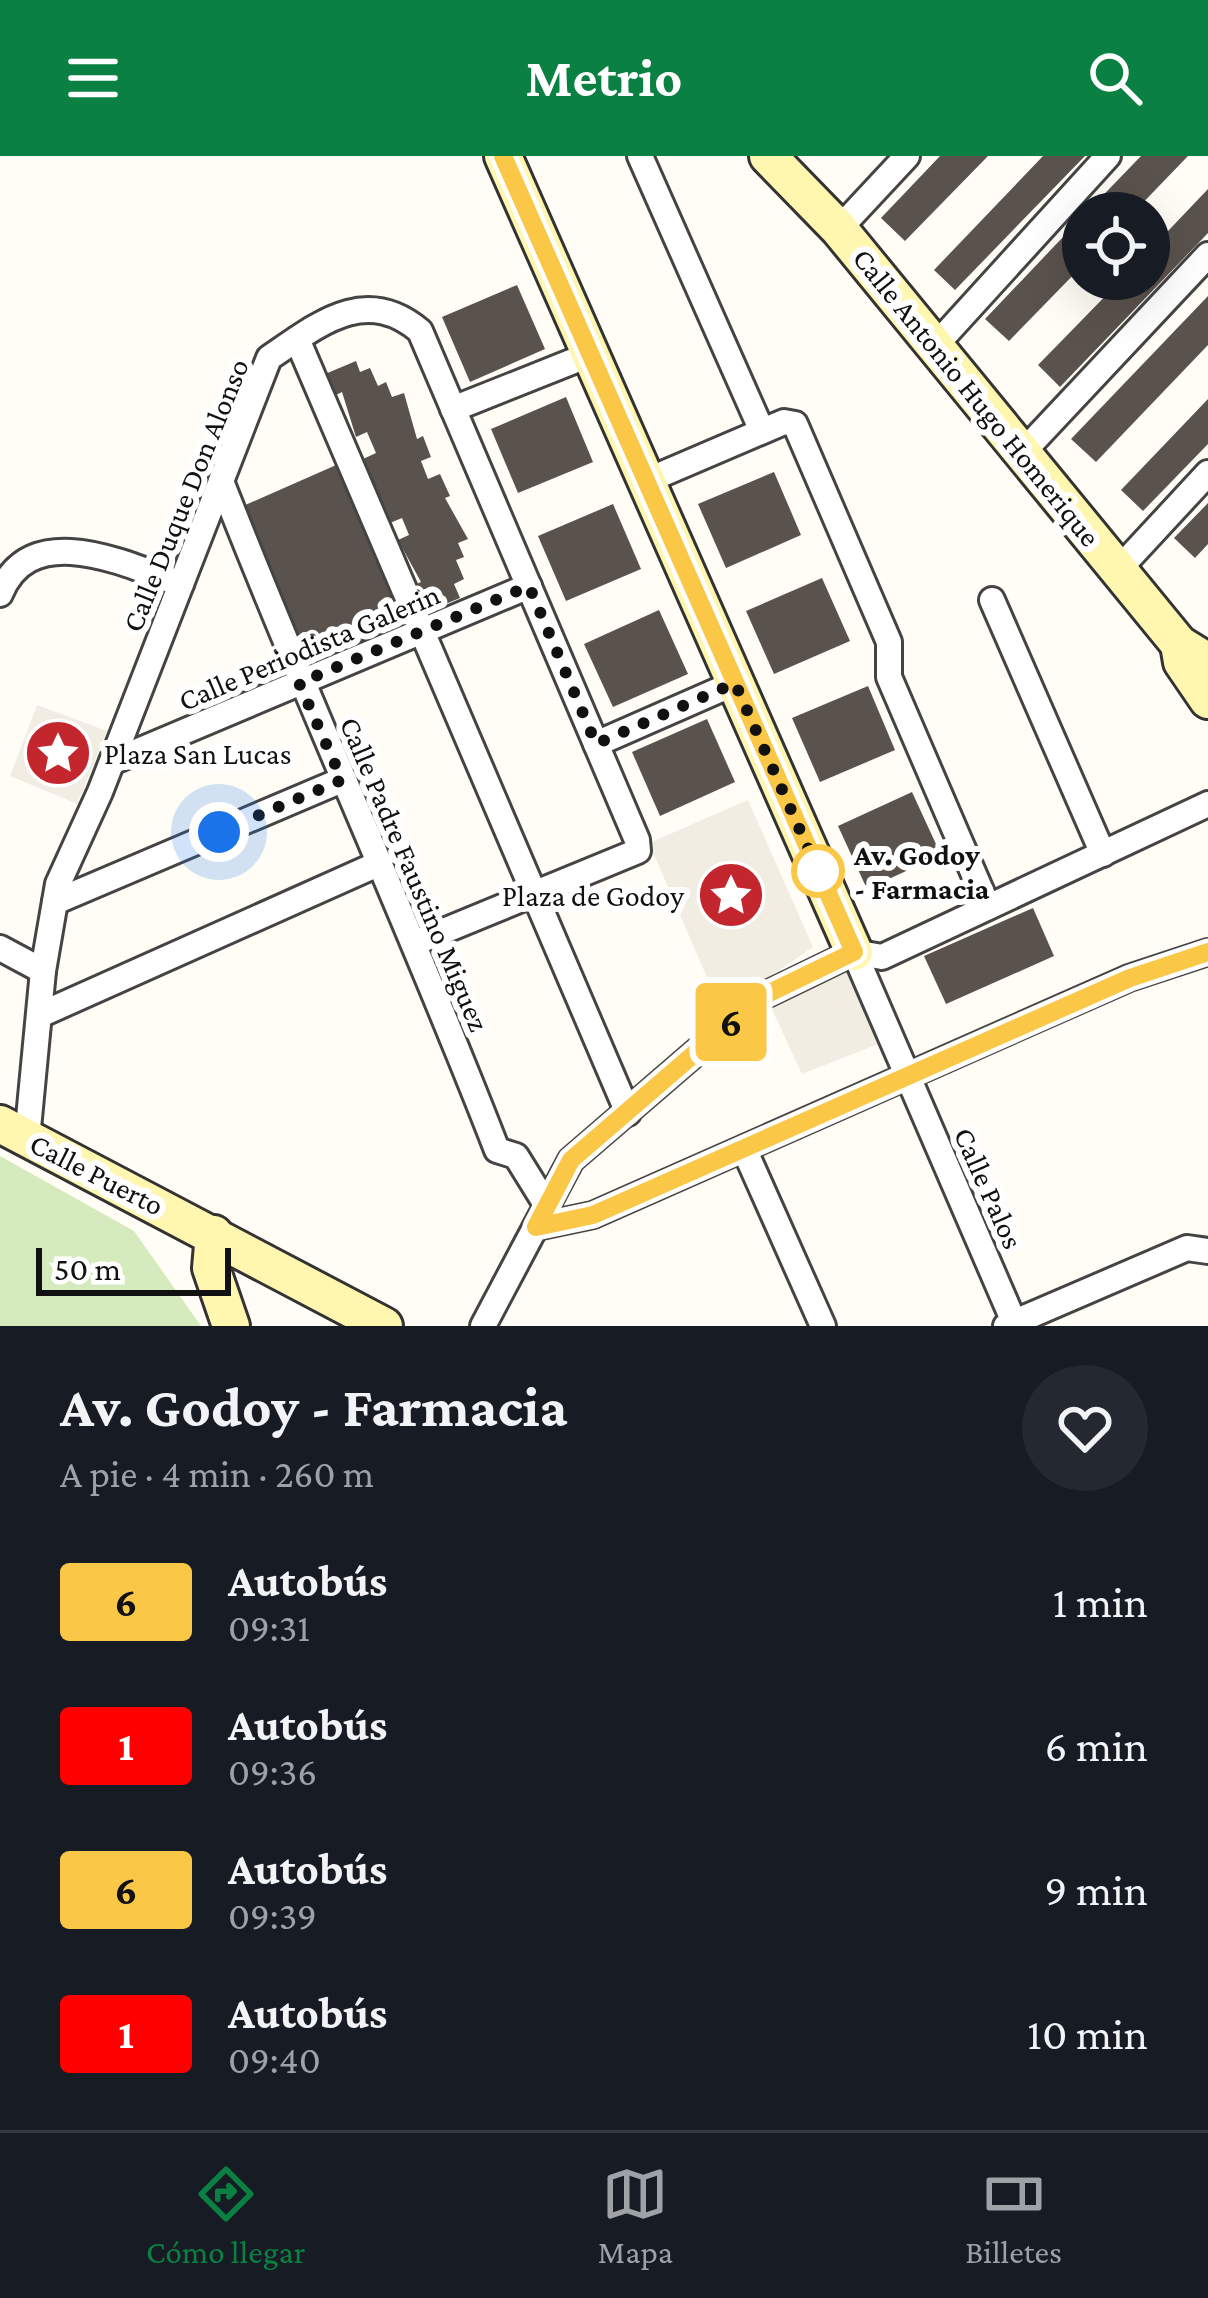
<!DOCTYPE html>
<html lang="es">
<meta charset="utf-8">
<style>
body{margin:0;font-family:"Crimson Pro",serif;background:#242831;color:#f1f3f6;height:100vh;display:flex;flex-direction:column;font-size:45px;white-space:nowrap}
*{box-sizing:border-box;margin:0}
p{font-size:39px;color:#9ea1a6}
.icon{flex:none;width:66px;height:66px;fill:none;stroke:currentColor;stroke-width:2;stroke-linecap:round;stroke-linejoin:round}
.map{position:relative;height:1170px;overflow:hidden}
.side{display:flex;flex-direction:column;background:#171b24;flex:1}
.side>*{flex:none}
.badge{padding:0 24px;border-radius:9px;font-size:42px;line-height:78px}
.fabs{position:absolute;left:1062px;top:36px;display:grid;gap:24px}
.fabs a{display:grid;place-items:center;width:108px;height:108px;border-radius:50%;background:#171b24;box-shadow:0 12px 48px #0002;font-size:60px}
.scale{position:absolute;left:36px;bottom:30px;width:195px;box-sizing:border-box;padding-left:12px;border:6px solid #111;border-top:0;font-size:33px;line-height:42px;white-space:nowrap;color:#111;-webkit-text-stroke:9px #fff;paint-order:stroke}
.you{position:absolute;width:60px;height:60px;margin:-30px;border:9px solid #fff;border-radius:50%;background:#1a73e8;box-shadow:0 0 0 18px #1a73e833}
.map>.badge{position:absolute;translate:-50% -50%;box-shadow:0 0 0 6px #fff}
.round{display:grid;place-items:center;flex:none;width:126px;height:126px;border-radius:63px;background:#242831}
.head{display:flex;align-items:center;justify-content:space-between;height:204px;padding:0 60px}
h1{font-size:57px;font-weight:700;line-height:90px}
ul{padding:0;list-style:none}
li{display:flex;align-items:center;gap:36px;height:144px;padding:0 60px}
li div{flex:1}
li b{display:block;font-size:45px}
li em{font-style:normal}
li .badge{min-width:132px;font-weight:700;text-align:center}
header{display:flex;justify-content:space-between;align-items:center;height:156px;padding:0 60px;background:#0b8043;color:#fff;font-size:54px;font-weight:700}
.menu{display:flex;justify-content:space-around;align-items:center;height:168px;border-top:3px solid #363941;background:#171b24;font-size:33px;color:#9ea1a6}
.menu a{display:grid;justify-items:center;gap:6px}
.menu .selected{color:#0b8043}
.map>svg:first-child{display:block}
</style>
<header><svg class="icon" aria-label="menu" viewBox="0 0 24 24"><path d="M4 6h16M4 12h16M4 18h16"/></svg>Metrio<svg class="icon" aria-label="search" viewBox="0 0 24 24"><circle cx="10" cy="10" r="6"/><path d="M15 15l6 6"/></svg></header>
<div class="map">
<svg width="1208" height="1170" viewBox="0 0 1208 1170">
<rect width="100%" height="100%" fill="#fffdf5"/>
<polygon fill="#d5ebbd" points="0,1000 134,1075 201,1170 0,1170"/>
<g fill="#f1ede2">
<polygon points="37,549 107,575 77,648 10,620"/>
<polygon points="748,644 813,791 721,854 649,687"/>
<polygon points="848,816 881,887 802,918 769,847"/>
</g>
<g fill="#5a524d">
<polygon points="940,0 988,0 905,85 881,62"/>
<polygon points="1043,0 1085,0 955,134 934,114"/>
<polygon points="1141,0 1188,0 1133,57 1086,57"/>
<polygon points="1208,33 1208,77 1060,231 1038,209 1122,123 1149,123 1149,95"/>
<polygon points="1083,60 1083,109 1009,185 985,163"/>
<polygon points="517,129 545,193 470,226 442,161"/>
<polygon points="1208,140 1208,189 1096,306 1071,283"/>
<polygon points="356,205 360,216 370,212 378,230 386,226 392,241 404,237 417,283 423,280 431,301 421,305 428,323 440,318 450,340 445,342 468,383 458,387 464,401 456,404 464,423 454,428 460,442 426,456 414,429 421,426 398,384 409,379 402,362 390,367 363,303 376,297 367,276 356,281 342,236 334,240 325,218"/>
<polygon points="566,241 593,306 518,337 491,273"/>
<polygon points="1208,243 1208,288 1143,355 1121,334"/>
<polygon points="343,306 411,465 309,507 243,350"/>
<polygon points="774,316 801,379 726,412 698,348"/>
<polygon points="1208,347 1208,388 1195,402 1174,382"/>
<polygon points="613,348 641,413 566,445 538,380"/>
<polygon points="822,422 850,485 774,518 746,455"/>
<polygon points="659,454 688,518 613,551 584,488"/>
<polygon points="868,530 895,594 820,626 792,562"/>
<polygon points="707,563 735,626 660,660 632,596"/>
<polygon points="912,636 941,699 867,733 838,670"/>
<polygon points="1033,752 1054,800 946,848 924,800"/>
</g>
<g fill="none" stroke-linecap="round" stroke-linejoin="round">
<defs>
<g id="street">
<polyline points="640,0 762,275"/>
<polyline points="839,73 907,0"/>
<polyline points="297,183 628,957"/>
<polyline points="935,190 1108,0"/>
<polyline points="453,253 591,198"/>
<polyline points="1023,296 1208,99"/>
<path d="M221 325C309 551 410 769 497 994L516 1000 547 1050"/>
<polyline points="646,325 784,266 795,268 889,486 889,521 988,751"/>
<polyline points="1119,413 1208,317"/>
<path d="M0 438C31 361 128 409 181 428"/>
<polyline points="992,444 1103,698"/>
<polyline points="596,588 735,527"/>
<polyline points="112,606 529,430"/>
<polyline points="55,746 342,624"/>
<polyline points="0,792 43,815"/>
<polyline points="854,796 1014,1166"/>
<polyline points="42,858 380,707"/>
<path d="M27 983 43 815 58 728 100 636 269 202C319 168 365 129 420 175L637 684 638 695 417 786"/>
<polyline points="745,995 823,1170"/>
<polyline points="536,1071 593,1059 1129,822 1208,796"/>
<polyline points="483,1170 571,1004 759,842 854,796 882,801 1208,648"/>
<polyline points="1006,1170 1187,1092 1208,1095"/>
</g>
<g id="secondary">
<polyline points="503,0 854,796"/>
<polyline points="768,0 839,73 1179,488 1208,506"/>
<polyline points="1179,488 1182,506 1208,544"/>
<polyline points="0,968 384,1170"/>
<polyline points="214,1078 211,1112 231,1170"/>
</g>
</defs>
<use href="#street" stroke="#444" stroke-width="30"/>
<use href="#secondary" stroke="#333" stroke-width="42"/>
<use href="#street" stroke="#fff" stroke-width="24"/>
<use href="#secondary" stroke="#fff6b0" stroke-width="36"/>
</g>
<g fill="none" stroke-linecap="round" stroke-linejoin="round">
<defs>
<polyline id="line" points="503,0 854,796 759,842 571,1004 536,1071 593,1059 1130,822 1208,796"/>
</defs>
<use href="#line" stroke="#fff" stroke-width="27"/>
<use href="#line" stroke="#fac846" stroke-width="18"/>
<polyline stroke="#111" stroke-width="12" stroke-dasharray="0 21.6" points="219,676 342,624 299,527 529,430 596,588 735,527 818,715"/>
</g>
<defs>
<symbol id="sight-disc" viewBox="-11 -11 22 22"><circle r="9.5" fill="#c4262e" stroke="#fff"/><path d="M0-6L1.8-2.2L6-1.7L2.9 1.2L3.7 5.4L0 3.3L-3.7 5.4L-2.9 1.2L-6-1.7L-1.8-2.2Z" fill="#fff"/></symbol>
</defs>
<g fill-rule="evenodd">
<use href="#sight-disc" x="20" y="559" width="76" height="76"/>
<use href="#sight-disc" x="693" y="701" width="76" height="76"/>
</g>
<circle fill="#fff" stroke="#fac846" stroke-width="6" cx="818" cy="715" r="24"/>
<g text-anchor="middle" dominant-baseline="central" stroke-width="12" stroke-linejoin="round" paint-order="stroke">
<g font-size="30" fill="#111" stroke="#fff">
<text transform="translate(977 241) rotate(51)">Calle Antonio Hugo Homerique</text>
<text transform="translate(185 339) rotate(-68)">Calle Duque Don Alonso</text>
<text transform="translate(309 491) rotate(-23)">Calle Periodista Galerin</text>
<text transform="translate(415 718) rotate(67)">Calle Padre Faustino Miguez</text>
<text transform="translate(97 1018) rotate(27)">Calle Puerto</text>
<text transform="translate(989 1032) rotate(66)">Calle Palos</text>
</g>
<g font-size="30" fill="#111" stroke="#fff" text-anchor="start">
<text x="104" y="597">Plaza San Lucas</text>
<text x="684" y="739" text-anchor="end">Plaza de Godoy</text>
</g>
<g font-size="30" font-weight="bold" fill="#111" stroke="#fff" text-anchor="start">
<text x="854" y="698">Av. Godoy<tspan x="854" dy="34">- Farmacia</tspan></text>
</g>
</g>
</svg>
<div class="fabs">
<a><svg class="icon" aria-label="locate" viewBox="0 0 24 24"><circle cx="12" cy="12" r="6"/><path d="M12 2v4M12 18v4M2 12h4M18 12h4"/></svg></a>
</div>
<div class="scale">50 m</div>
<div class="you" style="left:219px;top:676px"></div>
<b class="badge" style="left:731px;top:866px;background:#fac846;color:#111">6</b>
</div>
<section class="side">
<div class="head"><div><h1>Av. Godoy - Farmacia</h1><p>A pie · 4 min · 260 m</p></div><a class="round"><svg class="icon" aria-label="heart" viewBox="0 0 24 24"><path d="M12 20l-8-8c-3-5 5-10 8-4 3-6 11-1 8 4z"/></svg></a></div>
<ul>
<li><span class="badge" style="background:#fac846;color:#111">6</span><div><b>Autobús</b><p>09:31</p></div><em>1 min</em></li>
<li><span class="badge" style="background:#f00;color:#fff">1</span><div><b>Autobús</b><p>09:36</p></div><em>6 min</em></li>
<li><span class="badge" style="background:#fac846;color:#111">6</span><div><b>Autobús</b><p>09:39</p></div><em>9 min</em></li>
<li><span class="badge" style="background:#f00;color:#fff">1</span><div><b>Autobús</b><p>09:40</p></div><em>10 min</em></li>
</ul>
</section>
<nav class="menu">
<a class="selected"><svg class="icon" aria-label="directions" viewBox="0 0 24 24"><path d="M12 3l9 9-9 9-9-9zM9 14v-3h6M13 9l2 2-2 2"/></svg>Cómo llegar</a>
<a><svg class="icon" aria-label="map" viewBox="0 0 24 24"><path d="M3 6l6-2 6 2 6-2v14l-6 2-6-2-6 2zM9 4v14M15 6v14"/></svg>Mapa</a>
<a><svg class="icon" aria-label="tickets" viewBox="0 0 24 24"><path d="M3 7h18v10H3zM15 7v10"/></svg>Billetes</a>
</nav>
